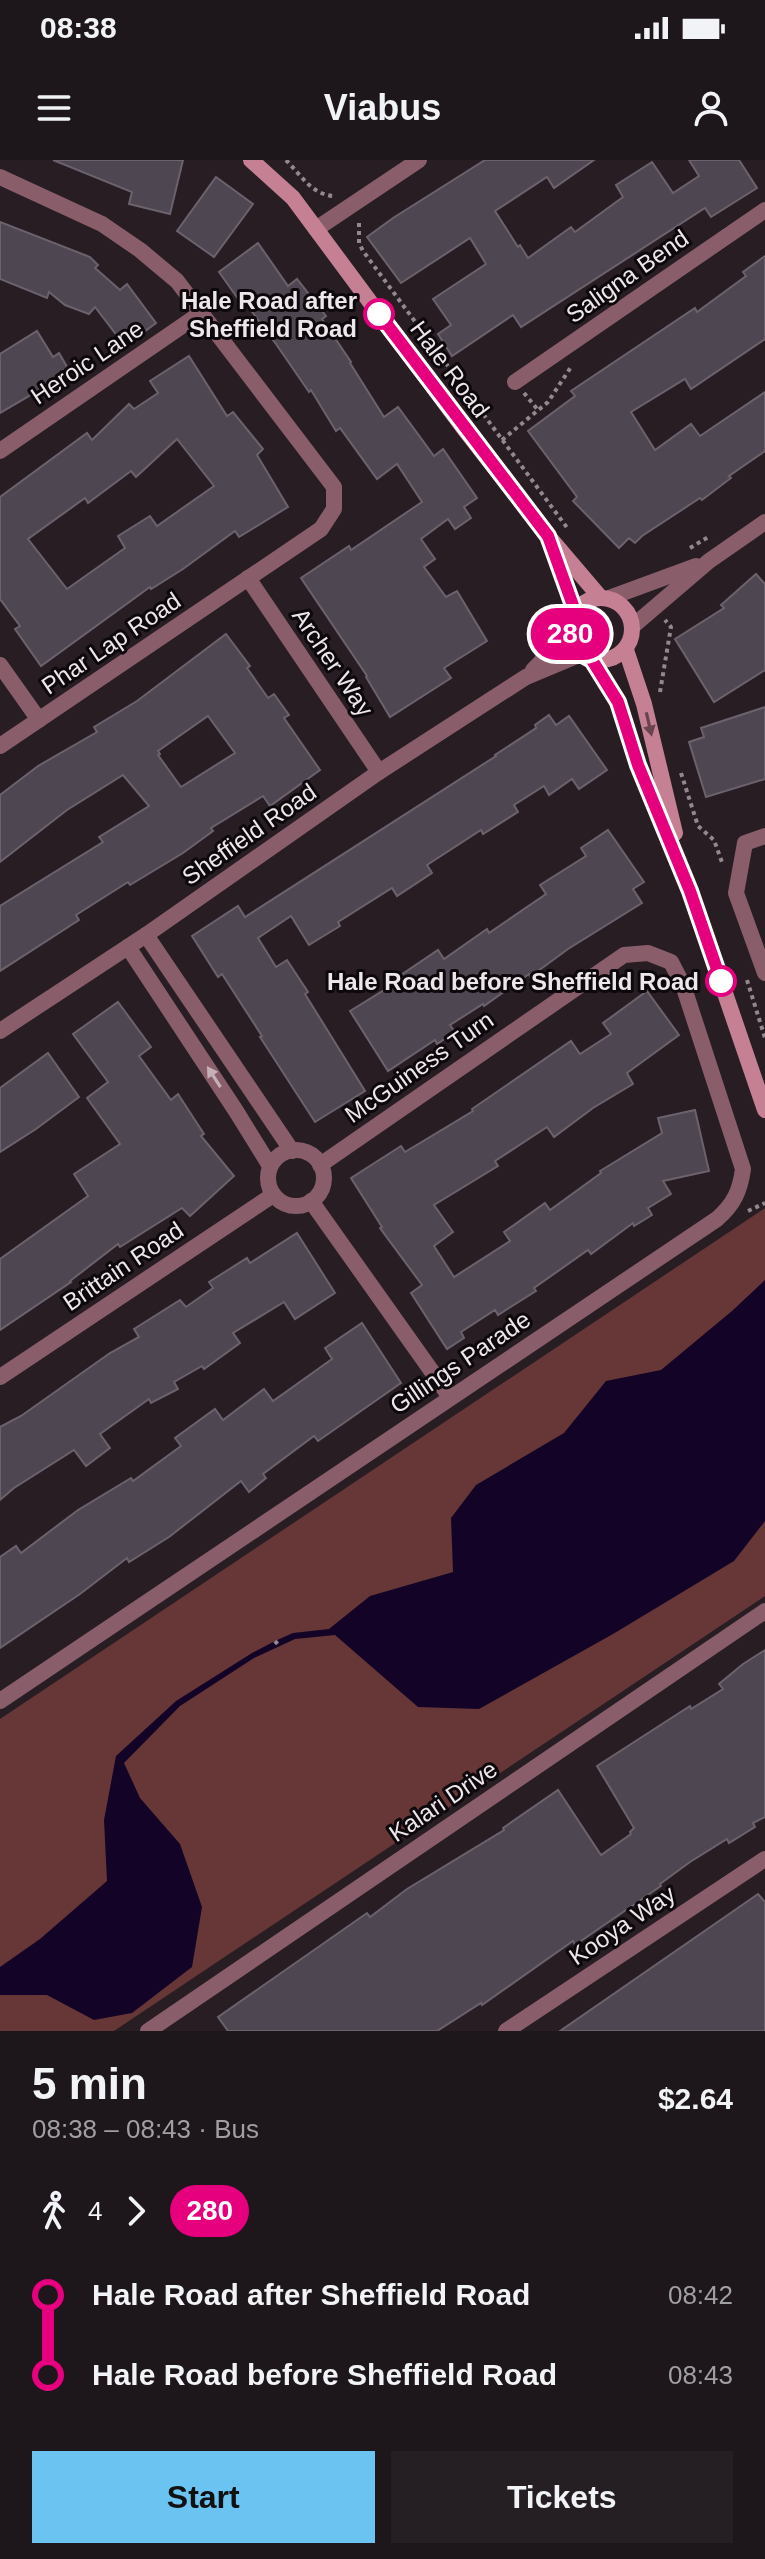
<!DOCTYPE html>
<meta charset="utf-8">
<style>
body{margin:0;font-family:Arial,sans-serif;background:#251f23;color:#f1f3f6;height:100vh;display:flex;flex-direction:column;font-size:30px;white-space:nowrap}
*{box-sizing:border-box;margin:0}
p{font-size:26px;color:#a09fa2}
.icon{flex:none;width:44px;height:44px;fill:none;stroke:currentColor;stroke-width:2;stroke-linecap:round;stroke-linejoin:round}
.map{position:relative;height:1871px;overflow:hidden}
.panel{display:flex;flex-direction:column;background:#1d161a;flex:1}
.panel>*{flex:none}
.badge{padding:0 16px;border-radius:26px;font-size:28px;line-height:52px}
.map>.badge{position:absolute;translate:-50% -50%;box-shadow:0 0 0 4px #fff}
.legs{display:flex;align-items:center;gap:12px;height:88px;padding:0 32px;font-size:26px}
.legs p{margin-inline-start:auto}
.summary{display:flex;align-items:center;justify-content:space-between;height:136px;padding:0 32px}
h1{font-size:44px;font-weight:700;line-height:60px}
.action{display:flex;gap:16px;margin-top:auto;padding:16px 32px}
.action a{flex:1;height:92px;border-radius:0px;background:#6bc3f2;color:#111;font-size:32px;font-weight:700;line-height:92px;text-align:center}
.action a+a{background:#251f23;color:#f1f3f6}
ul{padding:0 32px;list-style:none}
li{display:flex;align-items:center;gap:28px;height:80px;font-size:30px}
li i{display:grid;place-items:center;width:12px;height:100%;margin:0 10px;background:currentColor}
li i::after{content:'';width:20px;height:20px;margin:-10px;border:6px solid;border-radius:50%;background:#1d161a}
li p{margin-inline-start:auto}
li:first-child i{background:linear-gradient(#0000 50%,currentColor 0)}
li:last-child i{background:linear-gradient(currentColor 50%,#0000 0)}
.status{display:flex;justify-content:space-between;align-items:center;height:56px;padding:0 40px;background:#1d161a;direction:ltr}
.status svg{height:22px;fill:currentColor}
header{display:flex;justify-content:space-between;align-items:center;height:104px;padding:0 32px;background:#1d161a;font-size:36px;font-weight:700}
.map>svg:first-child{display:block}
</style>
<div class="status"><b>08:38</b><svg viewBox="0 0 49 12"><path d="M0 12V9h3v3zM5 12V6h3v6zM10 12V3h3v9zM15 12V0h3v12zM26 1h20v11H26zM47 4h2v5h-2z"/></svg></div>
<header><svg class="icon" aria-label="menu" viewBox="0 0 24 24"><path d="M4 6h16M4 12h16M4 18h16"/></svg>Viabus<svg class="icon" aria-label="person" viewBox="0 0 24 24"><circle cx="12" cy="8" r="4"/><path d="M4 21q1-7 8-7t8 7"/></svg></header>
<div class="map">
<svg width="765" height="1871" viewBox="0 0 765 1871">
<rect width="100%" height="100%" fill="#271d23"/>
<polygon fill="#663736" points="765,1048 765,1436 114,1871 0,1871 0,1559"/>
<polygon fill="#130427" points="765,1120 765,1361 734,1401 613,1474 479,1549 418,1547 335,1475 295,1479 254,1498 180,1546 124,1603 140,1638 180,1684 202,1747 192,1807 132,1853 94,1860 47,1835 0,1835 0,1807 40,1779 107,1721 104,1660 116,1596 176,1541 252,1493 275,1481 293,1473 329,1469 370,1436 453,1412 451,1358 476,1325 564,1273 606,1221 661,1210 732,1151"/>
<g fill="#4e4651" stroke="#6b626d" stroke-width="2" fill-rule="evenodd">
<polygon points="53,0 183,0 170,54 129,44 132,32"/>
<polygon points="485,0 594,0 554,28 547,17 495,51 518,87 520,85 528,98 571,67 575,72 623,37 616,25 652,2 673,33 699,16 689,0 739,0 757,28 711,57 705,48 521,167 513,155 452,196 438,174 451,165 433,139 486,104 470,78 401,123 367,77 393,58"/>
<polygon points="216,17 253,44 214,97 177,71"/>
<polygon points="0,62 90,97 98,105 95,108 120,130 127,124 156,163 125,186 95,147 89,154 65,145 49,132 47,138 0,119"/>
<polygon points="258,83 288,126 297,119 326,156 322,159 351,202 350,203 384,257 398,247 434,296 443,289 477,338 464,347 471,358 455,369 448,359 421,379 435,399 424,407 446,437 457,431 487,481 444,508 451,518 390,557 366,517 367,516 301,418 349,386 351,390 422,342 397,304 377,319 340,268 336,271 311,230 309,232 276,184 244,141 241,143 219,112"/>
<polygon points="765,96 765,179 691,229 685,219 631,252 655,290 691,264 700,276 765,232 765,291 729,316 731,318 702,340 700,338 642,376 635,383 629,378 619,388 573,341 577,337 528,271 575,236 571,231 695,148 697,152 746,116 743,112"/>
<polygon points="37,171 53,197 59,193 70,212 0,253 0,194"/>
<path d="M189 196 227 256 233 252 263 289 257 295 288 347 239 377 235 371 183 409 151 429 150 427 41 506 15 469 20 466 0 439V337L87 273 92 280 129 244 134 249 158 233 150 221ZM177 279 214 326 157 366 150 356 118 376 125 388 67 429 28 379 85 338 88 343 131 311 136 317Z"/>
<polygon points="756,414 765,424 765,510 714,542 675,479 724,448 721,445"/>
<path d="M226 474 250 506 247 508 268 538 274 534 289 555 284 558 320 610 270 646 263 636 211 668 213 671 183 693 130 725 128 722 76 755 79 760 0 811V746L103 682 99 677 149 646 123 615 67 650 0 702V635L38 606 97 572 94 567 137 541ZM208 556 235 593 181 627 158 595 160 594 158 591Z"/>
<polygon points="765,547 765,619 706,637 689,582 704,577 701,568"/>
<polygon points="549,555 556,565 569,556 607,610 579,629 572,619 549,635 544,626 514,645 518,652 483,674 481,670 427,705 432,713 397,736 392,728 338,762 340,766 309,785 291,756 258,778 276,807 287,800 308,832 305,834 365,931 315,962 260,877 262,876 222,814 218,817 192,776 238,746 245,757 496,596 495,595 536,568 535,565"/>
<polygon points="608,670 644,722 633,729 642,743 568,789 530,817 529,814 484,846 483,844 450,865 455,872 437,884 435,880 388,911 350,851 397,822 395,819 438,790 444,799 487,769 489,773 546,734 540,725 586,696 581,688"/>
<polygon points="647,831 679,875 627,913 633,924 593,948 554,977 547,967 495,1001 498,1006 434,1045 453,1072 434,1086 454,1117 510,1081 504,1072 545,1043 550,1050 601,1013 600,1011 662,973 658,958 695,950 709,1011 663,1021 671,1034 648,1048 652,1055 634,1066 633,1063 591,1094 588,1090 534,1128 536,1131 498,1155 495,1150 461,1172 464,1178 447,1189 411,1133 422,1125 380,1068 382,1067 351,1018 401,986 405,992 473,951 472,949 571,881 580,894 611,874 603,863"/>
<polygon points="118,842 151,887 139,896 171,940 178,934 204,974 201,976 234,1016 190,1056 182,1048 120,1087 118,1084 70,1121 71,1122 0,1170 0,1099 88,1036 74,1014 120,984 87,938 108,922 73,874"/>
<polygon points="48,893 79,937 36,969 0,992 0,928"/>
<polygon points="297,1073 335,1133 295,1159 284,1142 233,1173 240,1183 204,1209 202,1206 174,1222 178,1229 151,1243 149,1239 100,1274 110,1288 86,1306 74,1290 14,1328 0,1340 0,1267 21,1256 110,1193 139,1177 134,1169 180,1140 186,1147 213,1128 209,1122 247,1098 250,1103"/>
<polygon points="362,1163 401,1223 318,1281 314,1276 263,1314 266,1318 249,1332 241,1321 169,1377 129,1402 127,1398 80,1434 0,1488 0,1397 16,1386 21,1393 78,1350 131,1318 133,1321 181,1286 175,1278 215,1249 223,1260 264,1229 273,1241 332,1199 325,1188"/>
<polygon points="765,1490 765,1657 753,1663 755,1667 729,1683 727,1679 690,1702 660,1724 661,1726 575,1785 573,1781 482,1845 481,1843 437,1871 228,1871 218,1857 367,1753 370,1757 407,1729 504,1670 503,1668 558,1630 601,1695 631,1674 630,1672 634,1668 597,1606 690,1546 691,1549 723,1529 719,1524 743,1504"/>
<polygon points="758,1734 765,1742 765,1871 560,1871"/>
</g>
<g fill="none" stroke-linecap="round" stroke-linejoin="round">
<g stroke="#92898e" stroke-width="4" stroke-dasharray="4 4" stroke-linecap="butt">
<path d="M286 0C301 15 311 34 333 36"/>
<polyline points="359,63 359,83 363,91 568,369"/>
<polyline points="524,233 538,250"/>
<polyline points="502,280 548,242 571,207"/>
<polyline points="690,388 710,376"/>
<polyline points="660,532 671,467 665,460"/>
<polyline points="681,613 698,666 714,680 723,705"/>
<polyline points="747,820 765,878"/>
<polyline points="748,1051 765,1043"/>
<polyline points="275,1481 279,1486"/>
</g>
<g stroke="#895e6a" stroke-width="16">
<polyline points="0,17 102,64 140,90 177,121 334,327 334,349 321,369 0,586"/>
<polyline points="316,69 419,0"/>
<polyline points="515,222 765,50"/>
<polyline points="0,291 201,153"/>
<polyline points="248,418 379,612"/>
<polyline points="609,438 696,406"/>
<polyline points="633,466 709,401 765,362"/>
<polyline points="0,505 39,560"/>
<polyline points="533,510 570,472"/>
<polyline points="765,676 745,683 736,733 765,813"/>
<polyline points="146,775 292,991"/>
<polyline points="128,787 236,951 270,1006"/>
<polyline points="0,871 146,775 379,612 526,517 581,494"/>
<circle cx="296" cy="1018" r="28"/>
<polyline points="311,1041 450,1237"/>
<polyline points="0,1217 273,1035"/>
<path d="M0 1541 717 1059C734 1044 740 1031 743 1009L683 825 671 802 648 793 624 795 320 1005"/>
<polyline points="148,1871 765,1451"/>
<polyline points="506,1871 765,1699"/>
</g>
<g stroke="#c58094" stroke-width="16">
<polyline points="251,0 293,38 462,266 548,376 600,437"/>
<polyline points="551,385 575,451"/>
<circle cx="601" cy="469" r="31"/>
<polyline points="626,490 644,544 675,673"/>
<polyline points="592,500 618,542 638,605 690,731 765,950"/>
</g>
</g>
<defs><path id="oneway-solid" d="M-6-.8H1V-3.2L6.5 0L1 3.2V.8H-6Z" transform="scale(2)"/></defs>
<use fill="#694450" href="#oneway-solid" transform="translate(649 564) rotate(77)"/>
<use fill="#c5b0b7" href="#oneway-solid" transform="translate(214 917) rotate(-123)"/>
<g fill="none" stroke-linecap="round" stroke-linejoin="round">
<defs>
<polyline id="line-1" points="379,154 548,376 575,451 570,472 573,484 581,494 592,500 618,542 638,605 690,731 721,821"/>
</defs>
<use href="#line-1" stroke="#fff" stroke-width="18"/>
<use href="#line-1" stroke="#e6007e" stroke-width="12"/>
</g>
<g fill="#fff" stroke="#e6007e" stroke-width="4">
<circle cx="379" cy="154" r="14"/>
<circle cx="721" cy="821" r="14"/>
</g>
<g text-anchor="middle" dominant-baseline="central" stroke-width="6" stroke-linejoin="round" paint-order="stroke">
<g font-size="24" fill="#ede6ea" stroke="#0d080b">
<text transform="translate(627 116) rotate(-35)">Saligna Bend</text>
<text transform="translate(87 202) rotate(-34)">Heroic Lane</text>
<text transform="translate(450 209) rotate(53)">Hale Road</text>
<text transform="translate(111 483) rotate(-34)">Phar Lap Road</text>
<text transform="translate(333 502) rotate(56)">Archer Way</text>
<text transform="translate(249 674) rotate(-35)">Sheffield Road</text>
<text transform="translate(419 907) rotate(-35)">McGuiness Turn</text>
<text transform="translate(123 1106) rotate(-34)">Brittain Road</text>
<text transform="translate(460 1202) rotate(-34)">Gillings Parade</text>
<text transform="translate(443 1641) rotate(-34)">Kalari Drive</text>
<text transform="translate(622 1765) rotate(-34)">Kooya Way</text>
</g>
<g font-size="24" font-weight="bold" fill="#ede6ea" stroke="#0d080b" text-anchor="end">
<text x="357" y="140">Hale Road after<tspan x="357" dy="28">Sheffield Road</tspan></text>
<text x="699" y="821">Hale Road before Sheffield Road</text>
</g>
</g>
</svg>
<b class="badge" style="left:570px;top:474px;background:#e6007e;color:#fff">280</b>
</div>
<section class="panel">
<div class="summary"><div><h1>5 min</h1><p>08:38 – 08:43 · Bus</p></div><b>$2.64</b></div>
<div class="legs"><svg class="icon" aria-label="walk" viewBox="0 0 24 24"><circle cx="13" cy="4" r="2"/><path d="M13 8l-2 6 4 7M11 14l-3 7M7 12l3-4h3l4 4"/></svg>4<svg class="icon" aria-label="forward" viewBox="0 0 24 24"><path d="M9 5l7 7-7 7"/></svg><b class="badge" style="background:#e6007e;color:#fff">280</b></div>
<ul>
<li><i style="color:#e6007e"></i><b>Hale Road after Sheffield Road</b><p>08:42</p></li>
<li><i style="color:#e6007e"></i><b>Hale Road before Sheffield Road</b><p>08:43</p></li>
</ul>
<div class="action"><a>Start</a><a>Tickets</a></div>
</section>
